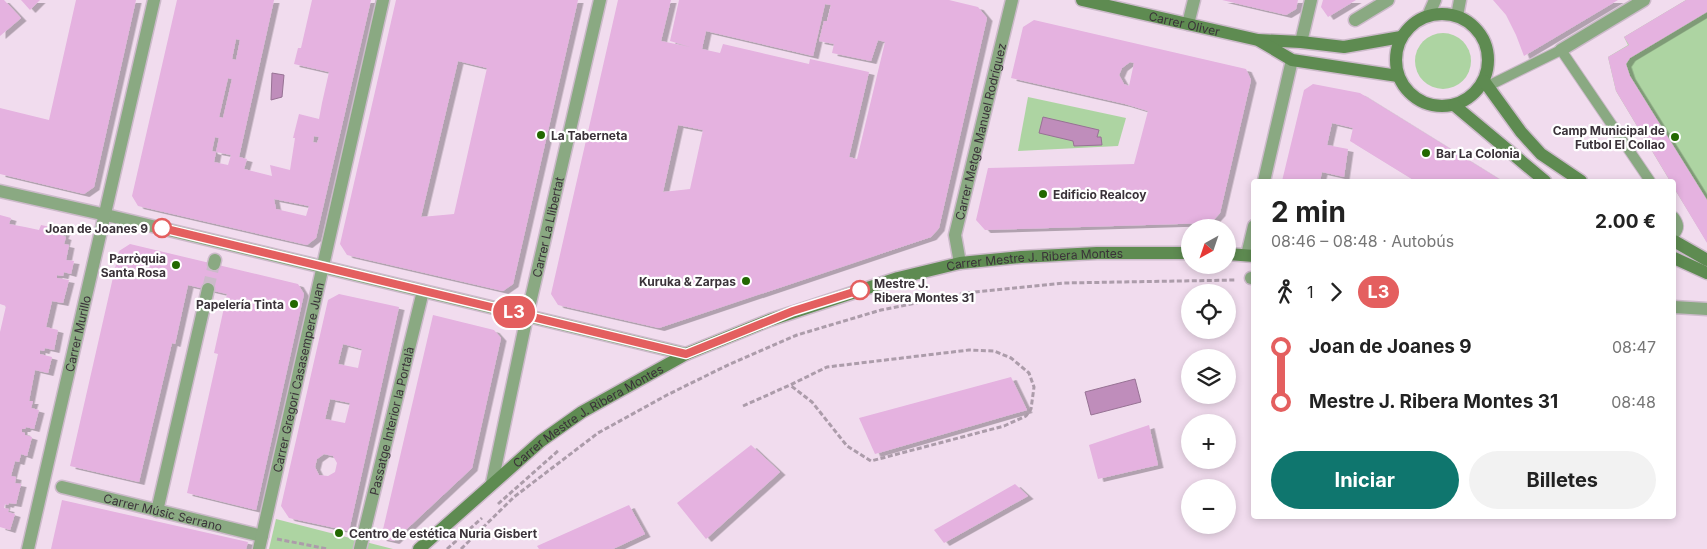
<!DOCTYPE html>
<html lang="es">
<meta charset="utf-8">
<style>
body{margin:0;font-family:Inter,sans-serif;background:#f2f2f2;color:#222;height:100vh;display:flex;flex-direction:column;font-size:19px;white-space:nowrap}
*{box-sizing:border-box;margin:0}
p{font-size:16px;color:#767676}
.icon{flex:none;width:28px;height:28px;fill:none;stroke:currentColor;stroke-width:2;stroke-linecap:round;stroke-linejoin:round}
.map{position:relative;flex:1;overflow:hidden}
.details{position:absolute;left:1251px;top:179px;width:425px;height:340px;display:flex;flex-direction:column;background:#fff;border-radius:5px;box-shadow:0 2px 8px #0003}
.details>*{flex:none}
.badge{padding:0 10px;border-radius:16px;font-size:18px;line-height:32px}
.needle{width:32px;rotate:220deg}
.buttons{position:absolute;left:1181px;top:219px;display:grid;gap:10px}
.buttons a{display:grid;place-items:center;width:55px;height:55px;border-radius:50%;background:#fff;box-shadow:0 2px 8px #0003;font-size:25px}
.map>.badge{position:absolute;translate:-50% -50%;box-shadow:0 0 0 2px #fff}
.legs{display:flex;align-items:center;gap:8px;height:55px;padding:0 20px;font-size:16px}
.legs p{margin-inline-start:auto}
.headline{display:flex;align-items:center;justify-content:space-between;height:85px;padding:0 20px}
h1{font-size:28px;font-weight:700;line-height:38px}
.button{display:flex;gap:10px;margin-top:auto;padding:10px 20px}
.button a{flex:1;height:58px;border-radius:30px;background:#0f766e;color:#fff;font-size:20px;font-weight:700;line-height:58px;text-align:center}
.button a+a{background:#f2f2f2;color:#222}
ul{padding:0 20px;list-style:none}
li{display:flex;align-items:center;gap:18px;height:55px;font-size:19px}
li i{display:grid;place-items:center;width:8px;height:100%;margin:0 6px;background:currentColor}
li i::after{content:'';width:12px;height:12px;margin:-6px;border:4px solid;border-radius:50%;background:#fff}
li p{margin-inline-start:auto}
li:first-child i{background:linear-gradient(#0000 50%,currentColor 0)}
li:last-child i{background:linear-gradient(currentColor 50%,#0000 0)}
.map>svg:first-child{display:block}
</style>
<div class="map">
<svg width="1707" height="549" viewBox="0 0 1707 549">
<defs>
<filter id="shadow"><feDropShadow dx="5.5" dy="3" stdDeviation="0" flood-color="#0004"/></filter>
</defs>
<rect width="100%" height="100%" fill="#f1dcee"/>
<g fill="#add4a2">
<polygon points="1686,0 1707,0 1707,242 1674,188 1674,181 1670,181 1616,91 1608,57 1628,45 1624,37"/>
<circle cx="1443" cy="61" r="28"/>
<polygon points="1028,97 1126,118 1118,146 1018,151"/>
<polygon points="276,519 393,549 269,549"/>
</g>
<g fill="#bf8dbb" stroke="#977294">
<polygon points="272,73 284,75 282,97 271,100"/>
<polygon points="1043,117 1099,130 1097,137 1101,137 1102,145 1074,146 1073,141 1039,133"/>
<polygon points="1135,379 1141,402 1091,415 1085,392"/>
</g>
<g fill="#e5b2e0" fill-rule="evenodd" filter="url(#shadow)">
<polygon points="0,0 4,0 21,18 0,36"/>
<polygon points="21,0 40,0 30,10"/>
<polygon points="76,0 136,0 94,187 84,194 0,174 0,108 49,120"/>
<path d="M177 0H274L239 157 247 159 244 169 272 176 270 165 290 170 295 138H293L299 114 319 119 322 103 329 72 294 64 298 48H301L312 0H371L316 238 307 245 138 206 132 196ZM236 39 240 40 236 60 232 59ZM228 78 232 79 223 118 219 117ZM314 136 319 137 317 143 313 142ZM215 137 219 138 216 152 231 155 228 165 214 162 216 152 212 151ZM274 199 309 206 306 216 276 209Z"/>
<path d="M396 0H578L513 284 503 291 347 255 340 244ZM458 61 487 68 454 214 421 217Z"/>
<path d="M618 0H671L661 41 690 47 670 41 679 0H949L978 7 987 18 939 228 931 237 659 328 558 305 551 294ZM825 4 831 5 827 21H824L819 41 834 44 832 53 871 61 878 40 885 42 857 159 849 157 869 72 810 59 809 64 723 44 720 53 702 49 706 31 813 56ZM678 125 703 130 690 189 663 192Z"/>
<polygon points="1222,0 1298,0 1296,9 1286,15"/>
<polygon points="1323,0 1356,0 1328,17 1321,7"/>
<polygon points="1493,0 1618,0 1524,56 1516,35 1506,15"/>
<polygon points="1686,0 1707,0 1707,12 1630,58 1626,64 1630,76 1707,200 1707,243 1674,188 1674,181 1670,181 1616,91 1608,57 1629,45 1624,37"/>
<path d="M1034 20 1246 69 1251 80 1220 213 1211 223 985 230 976 220 988 168 1134 164 1148 111 1125 104 1011 78 1023 27ZM1130 62 1134 63 1129 86 1124 84 1119 75 1122 68Z"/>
<polygon points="1313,84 1360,93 1502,181 1415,181 1350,141 1353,128 1332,123 1327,145 1348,149 1344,177 1322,172 1320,181 1282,181 1304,90"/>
<polygon points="0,215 11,218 9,224 25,227 39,230 41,225 65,230 63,236 66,237 64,244 69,245 66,260 74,261 71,274 64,272 63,276 57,275 57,278 69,280 63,303 52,301 46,327 58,330 54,350 45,348 44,351 40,350 40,354 52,357 48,373 35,370 29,401 33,401 31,408 39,410 34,429 26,427 25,429 22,429 22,432 25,433 25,435 32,437 27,456 21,454 19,462 15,461 11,476 16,477 15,483 21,484 16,504 9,503 8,505 5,504 4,508 9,509 8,512 15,514 10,530 0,527 0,332 6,306 0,304"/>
<polygon points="130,244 298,284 304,294 256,510 187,493 218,354 214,353 227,294 188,285 175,344 172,343 139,482 70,466 119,251"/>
<path d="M339 294 399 307 349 531 289 518 281 506 328 300ZM343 344 362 349 358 368 338 364ZM330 399 350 403 345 423 325 419ZM324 454 333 456 337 463 335 472 328 476 319 475 315 467 317 459Z"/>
<polygon points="433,315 494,330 501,338 472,468 394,541 381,538"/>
<polygon points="1011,377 1027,410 875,454 859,418"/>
<polygon points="1149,425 1158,465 1098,479 1089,445"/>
<polygon points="751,445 780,472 706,539 677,503"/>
<polygon points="1015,484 1028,496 944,543 934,530"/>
<polygon points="62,500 248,542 246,549 51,549"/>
<polygon points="629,505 645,534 613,549 539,549 537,546"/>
</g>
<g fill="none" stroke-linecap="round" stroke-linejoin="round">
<polyline stroke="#ccbaca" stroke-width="12" stroke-dasharray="12 6" stroke-linecap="butt" points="208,289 214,264"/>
<defs>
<g id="lane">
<polyline points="1488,86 1561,50 1650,181"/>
<path d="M1674 217C1679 224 1680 228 1674 235"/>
</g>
<g id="street">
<polyline points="1428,16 1435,0"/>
<polyline points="1457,16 1460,0"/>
<polyline points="1355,20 1388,0"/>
<polyline points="1188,24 1194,0"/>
<polyline points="1301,42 1311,0"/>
<polyline points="1561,50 1644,0"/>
<polyline points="1264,181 1292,60"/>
<polyline points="0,191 106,215 686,354"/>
<polyline points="1247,255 1254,226"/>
<path id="s1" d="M960 263 955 235 1012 0"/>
<polyline points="214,264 215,260"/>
<polyline points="1251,278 1254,278"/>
<polyline points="1674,307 1707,309"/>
<path id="s2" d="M492 483 527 316 600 0"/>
<path id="s3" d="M62 487 262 536"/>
<polyline points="157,511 208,289"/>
<path id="s4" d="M28 549 154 0"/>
<path id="s5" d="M259 549 383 0"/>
<path id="s6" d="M360 549 423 291"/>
</g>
<g id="secondary">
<path id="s7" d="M1082 0 1258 40 1301 42 1344 47 1401 37"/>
<circle cx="1442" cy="60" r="46"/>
<polyline points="1260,41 1292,60 1398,76"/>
<polyline points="1484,81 1521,132 1541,154 1581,181"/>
<polyline points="1454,105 1545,181"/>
<polyline points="1674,241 1707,260"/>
<polyline points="1228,254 1254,256"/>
<polyline points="1674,258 1707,273"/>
<path id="s8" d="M419 549 541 441 582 412 686 354 770 320 898 278 960 263 1021 257 1097 253H1190"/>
</g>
</defs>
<use href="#lane" stroke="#ccbaca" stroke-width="12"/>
<use href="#street" stroke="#ccbaca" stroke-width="15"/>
<use href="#secondary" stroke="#ccbaca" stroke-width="15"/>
<g stroke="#ac9caa" stroke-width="3" stroke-dasharray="5 2.5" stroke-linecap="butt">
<polyline points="743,406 790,385 827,367 969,350 994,351 1011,358 1029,373 1034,387 1031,409 1026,416 1004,426 871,461 847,446 812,402 790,385"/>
<polyline points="498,504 559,450"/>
<polyline points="277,539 328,549"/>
<polyline points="447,549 482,518"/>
<polyline points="461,549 514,497 598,433 667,395 730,364 797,335 881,310 966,293 1064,283 1236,280"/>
</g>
<use href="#lane" stroke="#8aa982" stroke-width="10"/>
<use href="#street" stroke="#8aa982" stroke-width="12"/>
<use href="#secondary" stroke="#5e8b51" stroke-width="12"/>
</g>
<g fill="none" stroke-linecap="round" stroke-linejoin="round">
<defs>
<polyline id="line-1" points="162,228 686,354 793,311 860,290"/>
</defs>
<use href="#line-1" stroke="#fff" stroke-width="11"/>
<use href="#line-1" stroke="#e45f5f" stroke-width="8"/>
</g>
<g fill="#226800" stroke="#fff" stroke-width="2">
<circle cx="541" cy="135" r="5"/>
<circle cx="1675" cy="137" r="5"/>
<circle cx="1426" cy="153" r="5"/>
<circle cx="1043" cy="194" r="5"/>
<circle cx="176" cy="265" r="5"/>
<circle cx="746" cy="281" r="5"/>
<circle cx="294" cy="304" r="5"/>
<circle cx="339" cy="533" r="5"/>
</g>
<g fill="#fff" stroke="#e45f5f" stroke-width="2.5">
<circle cx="162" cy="228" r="9"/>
<circle cx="860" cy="290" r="9"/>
</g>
<g text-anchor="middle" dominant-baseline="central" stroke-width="4.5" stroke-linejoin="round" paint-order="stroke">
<g font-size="12" fill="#3a3239" stroke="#fff">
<text stroke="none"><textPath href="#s7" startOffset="105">Carrer Oliver</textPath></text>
<text stroke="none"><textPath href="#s1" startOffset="135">Carrer Metge Manuel Rodríguez</textPath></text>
<text stroke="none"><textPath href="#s2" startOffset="262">Carrer La Llibertat</textPath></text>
<text stroke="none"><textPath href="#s8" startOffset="696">Carrer Mestre J. Ribera Montes</textPath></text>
<text stroke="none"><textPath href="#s4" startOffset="221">Carrer Murillo</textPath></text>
<text stroke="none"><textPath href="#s5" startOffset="176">Carrer Gregori Casasempere Juan</textPath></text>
<text stroke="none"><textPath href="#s8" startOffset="216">Carrer Mestre J. Ribera Montes</textPath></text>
<text stroke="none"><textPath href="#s6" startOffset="132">Passatge Interior la Portalà</textPath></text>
<text stroke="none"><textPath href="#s3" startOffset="104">Carrer Músic Serrano</textPath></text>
</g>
<g font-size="12" font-weight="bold" fill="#3a3239" stroke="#fff" text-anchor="end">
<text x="1665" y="130">Camp Municipal de<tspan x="1665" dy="14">Futbol El Collao</tspan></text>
<text x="551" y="135" text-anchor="start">La Taberneta</text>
<text x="1436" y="153" text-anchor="start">Bar La Colonia</text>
<text x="1053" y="194" text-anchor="start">Edificio Realcoy</text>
<text x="166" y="258">Parròquia<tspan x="166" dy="14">Santa Rosa</tspan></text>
<text x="736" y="281">Kuruka &amp; Zarpas</text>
<text x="284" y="304">Papelería Tinta</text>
<text x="349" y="533" text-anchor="start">Centro de estética Nuria Gisbert</text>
</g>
<g font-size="12" font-weight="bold" fill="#3a3239" stroke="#fff" text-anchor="end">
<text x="148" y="228">Joan de Joanes 9</text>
<text x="874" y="283" text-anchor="start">Mestre J.<tspan x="874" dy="14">Ribera Montes 31</tspan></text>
</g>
</g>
</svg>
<div class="buttons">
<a><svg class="needle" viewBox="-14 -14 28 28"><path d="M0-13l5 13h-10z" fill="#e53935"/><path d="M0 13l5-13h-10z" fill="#767676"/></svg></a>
<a><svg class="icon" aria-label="locate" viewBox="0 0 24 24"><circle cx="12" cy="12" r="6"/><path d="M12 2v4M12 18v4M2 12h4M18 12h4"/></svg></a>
<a><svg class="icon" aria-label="layers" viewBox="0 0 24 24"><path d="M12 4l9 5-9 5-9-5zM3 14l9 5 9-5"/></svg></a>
<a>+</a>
<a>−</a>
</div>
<b class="badge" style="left:514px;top:312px;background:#e45f5f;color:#fff">L3</b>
<section class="details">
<div class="headline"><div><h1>2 min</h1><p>08:46 – 08:48 · Autobús</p></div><b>2.00 €</b></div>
<div class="legs"><svg class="icon" aria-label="walk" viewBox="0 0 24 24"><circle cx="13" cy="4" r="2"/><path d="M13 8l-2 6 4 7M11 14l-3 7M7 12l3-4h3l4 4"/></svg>1<svg class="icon" aria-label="forward" viewBox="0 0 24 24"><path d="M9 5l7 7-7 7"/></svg><b class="badge" style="background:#e45f5f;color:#fff">L3</b></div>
<ul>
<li><i style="color:#e45f5f"></i><b>Joan de Joanes 9</b><p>08:47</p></li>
<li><i style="color:#e45f5f"></i><b>Mestre J. Ribera Montes 31</b><p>08:48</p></li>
</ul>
<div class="button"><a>Iniciar</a><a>Billetes</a></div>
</section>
</div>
